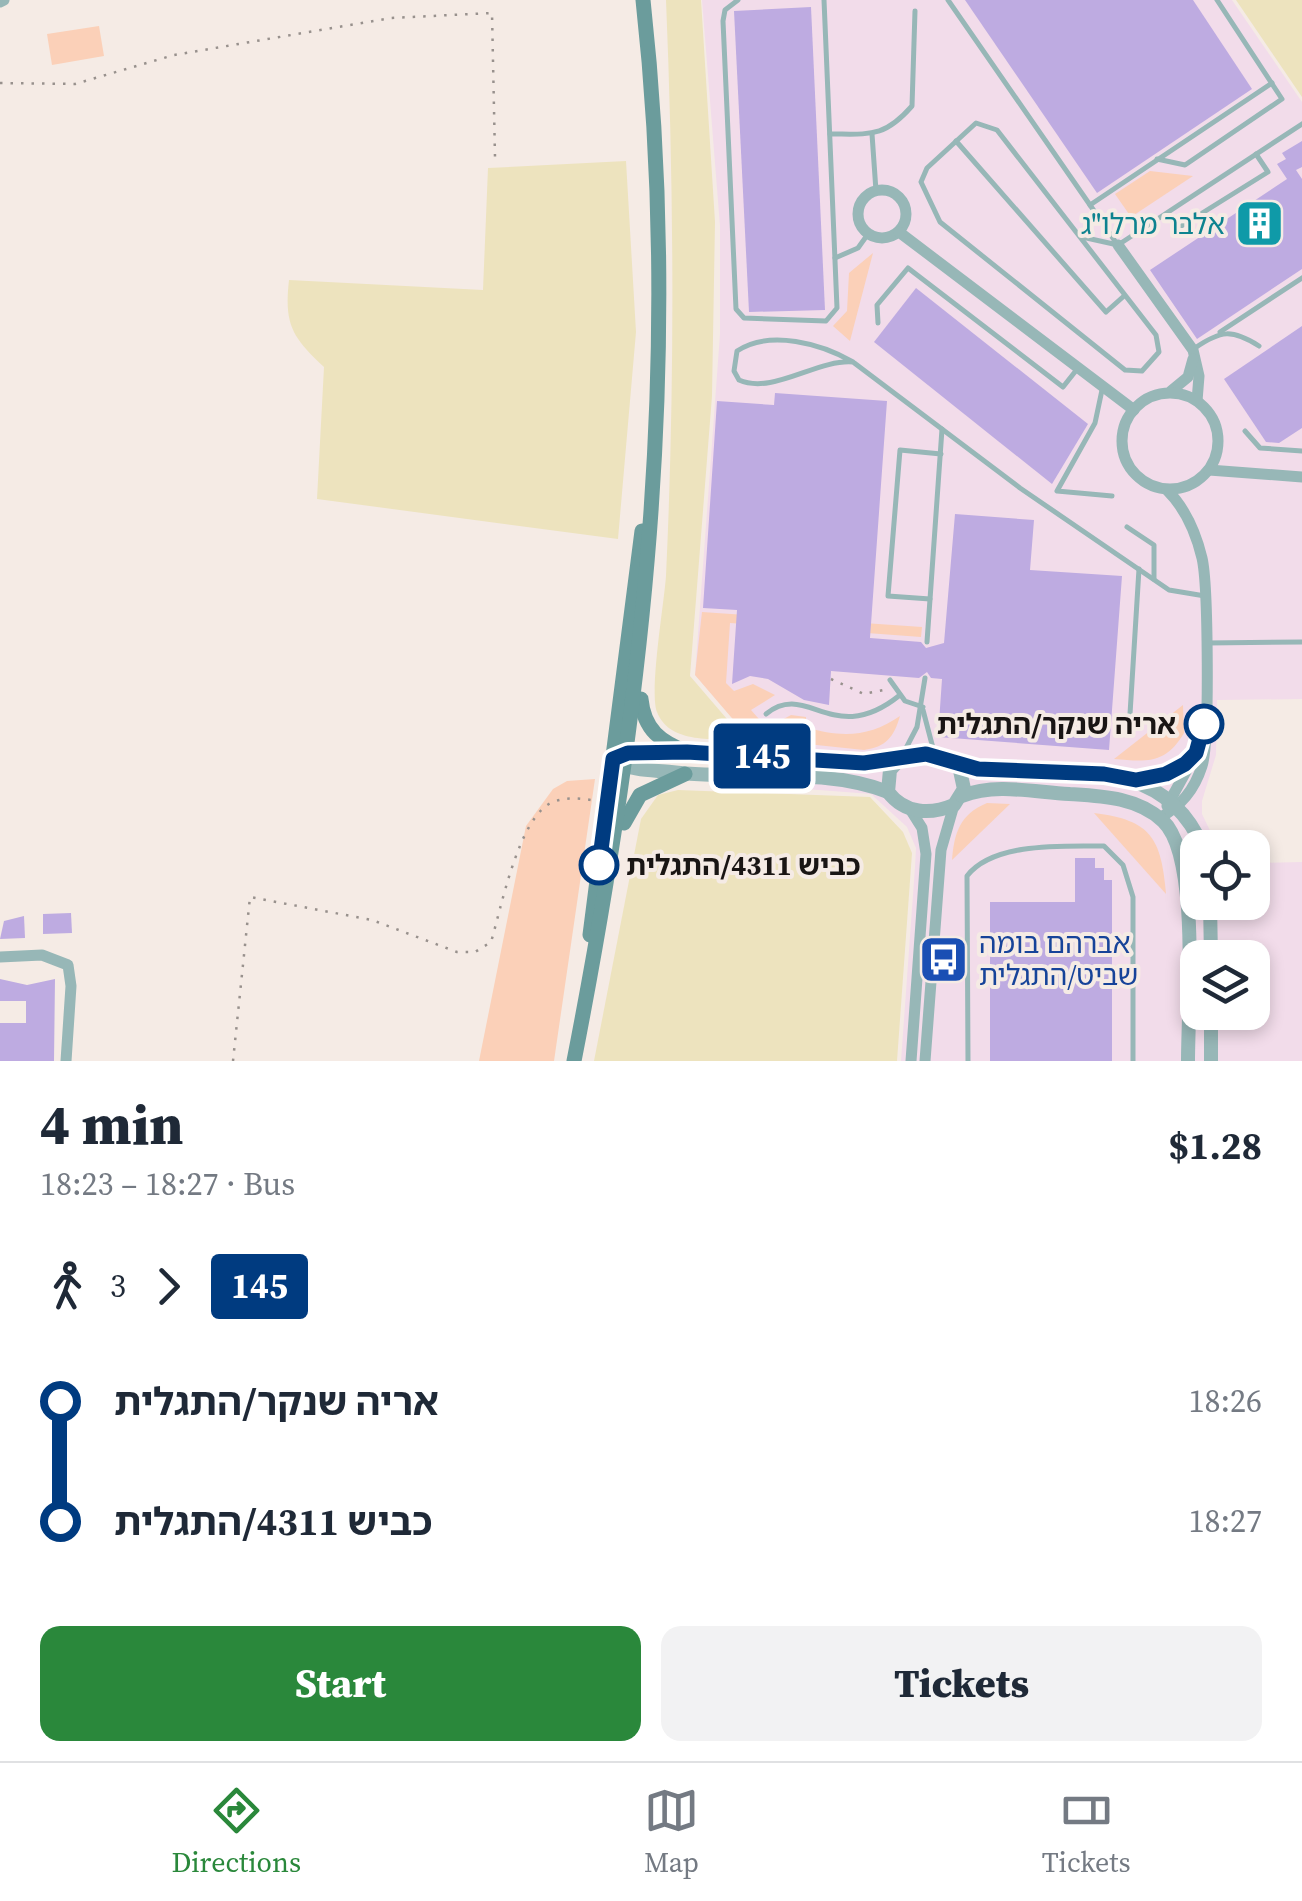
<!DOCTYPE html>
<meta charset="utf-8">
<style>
body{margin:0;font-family:"Source Serif 4","Noto Sans Hebrew",serif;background:#f2f2f3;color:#1f2937;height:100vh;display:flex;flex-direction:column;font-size:38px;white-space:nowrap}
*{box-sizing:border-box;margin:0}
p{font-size:32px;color:#747a83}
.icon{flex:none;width:55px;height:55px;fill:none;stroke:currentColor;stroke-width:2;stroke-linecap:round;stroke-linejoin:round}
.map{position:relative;height:1061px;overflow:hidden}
.panel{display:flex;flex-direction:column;background:#fff;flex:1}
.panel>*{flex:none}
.badge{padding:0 20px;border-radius:8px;font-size:35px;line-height:65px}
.fabs{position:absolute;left:1180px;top:830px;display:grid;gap:20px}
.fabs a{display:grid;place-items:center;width:90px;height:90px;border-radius:20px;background:#fff;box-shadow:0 5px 15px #0003;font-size:50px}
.map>.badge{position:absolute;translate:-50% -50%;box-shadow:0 0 0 5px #fff}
.legs{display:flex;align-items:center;gap:15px;height:110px;padding:0 40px;font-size:32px}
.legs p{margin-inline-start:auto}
.headline{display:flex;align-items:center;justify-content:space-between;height:170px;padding:0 40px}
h1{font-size:55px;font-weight:800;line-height:75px}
.cta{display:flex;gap:20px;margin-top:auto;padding:20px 40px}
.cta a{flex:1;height:115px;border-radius:20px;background:#2a883b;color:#fff;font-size:40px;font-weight:800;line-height:115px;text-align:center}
.cta a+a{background:#f2f2f3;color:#1f2937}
ul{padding:0 40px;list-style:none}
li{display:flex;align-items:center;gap:35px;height:120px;font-size:38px}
li i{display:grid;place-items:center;width:15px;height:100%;margin:0 12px;background:currentColor}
li i::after{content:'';width:25px;height:25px;margin:-12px;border:8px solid;border-radius:50%;background:#fff}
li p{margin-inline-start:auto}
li:first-child i{background:linear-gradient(#0000 50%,currentColor 0)}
li:last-child i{background:linear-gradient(currentColor 50%,#0000 0)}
.dock{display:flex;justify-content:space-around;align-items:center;height:140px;border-top:2px solid #e0e1e3;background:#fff;font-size:28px;color:#747a83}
.dock a{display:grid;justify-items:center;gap:5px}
.dock .selected{color:#2a883b}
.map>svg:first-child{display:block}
</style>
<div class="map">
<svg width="1302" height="1061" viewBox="0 0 1302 1061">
<rect width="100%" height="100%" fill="#f5ebe5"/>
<path fill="#f2dcea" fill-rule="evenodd" d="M702 0H1232L1302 102V699L1217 700 1216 755 1202 801V814L1218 847 1198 848V902H1252L1253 863 1302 862V1061H901L915 867 916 848 907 827 871 794 793 788 695 675 720 334V226ZM1198 958H1252V1012H1198Z"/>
<g fill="#fbd0b8">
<polygon points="99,26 104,56 52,65 47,34"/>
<polygon points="1150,171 1193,176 1131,217 1115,194"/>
<polygon points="873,253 850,341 833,326 847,311 849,273"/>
<path d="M702 612 922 627 921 637 730 623 726 683 734 691 753 684 775 695 751 710 767 728 791 715 806 717V727C841 738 870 737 900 716 894 737 886 747 864 750L749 738 695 675Z"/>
<path d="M1183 705 1184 733C1166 764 1147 762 1114 759Z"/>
<polygon points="595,779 554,1061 479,1061 526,826 553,789 567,781"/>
<path d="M987 803 1010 804 952 860C954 833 960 814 987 803Z"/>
<path d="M1094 813C1152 820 1161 839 1166 894Z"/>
</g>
<g fill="#ede3be">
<path d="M666 0H701L715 222 712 396 690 676 745 740C715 738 670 745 657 712 649 692 664 604 666 576 675 383 674 193 666 0Z"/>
<polygon points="1236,0 1302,0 1302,97"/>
<path d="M626 161 636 332 618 539 317 499 324 367C292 337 284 324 289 280L483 290 488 168Z"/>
<polygon points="678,790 870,797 903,832 912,853 897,1061 594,1061 641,819 658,795"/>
</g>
<g fill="#beabe1">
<polygon points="965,0 1193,0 1252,89 1097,193"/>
<polygon points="811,7 825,310 749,312 734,11"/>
<polygon points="1302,141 1302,167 1296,170 1302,179 1302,269 1197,339 1150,270 1287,179 1277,164 1286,159 1282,153"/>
<polygon points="916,288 1088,424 1052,484 874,342"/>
<polygon points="1302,326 1302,428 1279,443 1266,442 1224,379"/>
<polygon points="775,393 887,401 870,638 921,642 926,648 944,643 955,514 1034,520 1030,570 1122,576 1109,750 938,737 942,679 931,678 927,672 919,678 831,671 829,705 804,700 768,679 750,676 732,684 737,610 703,608 717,401 774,405"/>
<polygon points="1075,858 1095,858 1095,868 1104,868 1104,880 1112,880 1112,1061 990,1061 990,902 1075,902"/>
<polygon points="71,913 72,933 43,934 43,914"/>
<polygon points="24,916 25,938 0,939 4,921"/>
<polygon points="0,979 27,985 55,979 54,1061 0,1061 0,1023 26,1023 26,1001 0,1001"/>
</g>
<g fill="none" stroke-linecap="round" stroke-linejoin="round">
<g stroke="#98918d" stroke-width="2.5" stroke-dasharray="2.5 8" stroke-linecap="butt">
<polyline points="0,83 75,84 174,55 391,18 492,13 495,157"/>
<polyline points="831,679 864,694 888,689"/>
<path d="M233 1061 250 897 372 920 457 952H475L491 942C501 909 519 815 553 802 566 797 578 798 591 800"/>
</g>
<g stroke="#97b7b7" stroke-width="5">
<polyline points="738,0 725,10 723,21 736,309 744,318 826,321 837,308 824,0"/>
<polyline points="948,0 1117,244"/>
<polygon points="976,123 997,130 1156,335 1159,352 1142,371 1125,370 940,222 921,182 927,168"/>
<path d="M830 134C870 134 884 138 912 106L915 11"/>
<polyline points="872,134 876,191"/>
<polyline points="956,141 1106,312 1124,296"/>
<polyline points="1157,159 1185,165 1282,99 1217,0"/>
<polyline points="1090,205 1272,83"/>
<polyline points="1175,230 1268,172 1256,154"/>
<polyline points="1082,237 1118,245 1302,124"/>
<polyline points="835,258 858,248 868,234"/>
<polyline points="878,323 877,305 908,268 1063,387 1078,368"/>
<polyline points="1220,332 1302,278"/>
<path d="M1195 348C1221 330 1232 329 1259 346"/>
<path d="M853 362C817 359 773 395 739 380L734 371 737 351C770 329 822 344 853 362L1020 488 1169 590 1205 596"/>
<polyline points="1102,390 1095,423 1057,491 1112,496"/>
<polyline points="1245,431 1260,448 1302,451"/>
<polyline points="1127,527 1154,545 1154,579"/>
<polyline points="930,599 888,596 900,450 941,454"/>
<polyline points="927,642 942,429"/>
<polyline points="1207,643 1302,642"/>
<polyline points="890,680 905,701 923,707"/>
<polyline points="923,710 934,752"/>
<path d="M766 714C808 680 833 749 900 695"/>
<polyline points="1129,730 1139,569"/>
<polyline points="904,752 917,727 925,678"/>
<path d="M968 1061 967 876C993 842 1064 846 1104 846L1123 865 1133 897V1061"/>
</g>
<g stroke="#97b7b7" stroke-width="11">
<polyline points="0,2 4,0"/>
<circle cx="882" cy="214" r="24"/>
<polyline points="899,232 1134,410"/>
<polyline points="1118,245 1193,350 1199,376 1197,401"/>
<polyline points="1171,391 1188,377 1193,359"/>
<circle cx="1170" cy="441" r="48"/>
<polyline points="1209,470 1302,477"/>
<path d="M1136 780C1169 775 1192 767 1202 733"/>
<polyline points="1167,806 1194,757"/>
<polyline points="910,809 922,828 926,854 911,1061"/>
<path d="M1160 818C1181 805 1194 791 1202 766 1210 743 1208 584 1202 558 1196 533 1185 508 1167 490"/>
<polyline points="0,957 42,955 68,965 71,986 66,1061"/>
<polyline points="925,1061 941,850 954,805"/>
</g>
<g stroke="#97b7b7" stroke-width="14">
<path d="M917 754 935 755 959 766 964 789 954 805C930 815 905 814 888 792L890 770 900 759Z"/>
<polyline points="618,757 687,752 864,763 900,759"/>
<path d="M618 762C633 771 653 770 671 772 742 781 821 766 888 792"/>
<path d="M959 766C1048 778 1161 746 1203 848"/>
<path d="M962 796C996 783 1033 792 1069 794 1101 796 1137 797 1163 821 1200 856 1188 1008 1188 1061"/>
<polyline points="1210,902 1211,958"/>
<polyline points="1211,1012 1211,1061"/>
</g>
<g stroke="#6b9c9c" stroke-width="15">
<path d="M641 699C644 730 661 742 687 752"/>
<polyline points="624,823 640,795 685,774"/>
<polyline points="590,935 642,531"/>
<path d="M574 1061C643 708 683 360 643 0"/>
</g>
</g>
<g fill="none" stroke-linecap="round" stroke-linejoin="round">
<defs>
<polyline id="line-1" points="599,865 613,759 628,753 687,752 864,763 926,754 978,769 1104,774 1136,780 1166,774 1185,764 1196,753 1204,724"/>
</defs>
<use href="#line-1" stroke="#fff" stroke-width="22"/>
<use href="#line-1" stroke="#003b80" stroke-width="15"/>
</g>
<defs>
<symbol id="building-square" viewBox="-11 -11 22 22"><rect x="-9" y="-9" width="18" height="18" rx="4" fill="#0f9aa8" stroke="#f5ebe5"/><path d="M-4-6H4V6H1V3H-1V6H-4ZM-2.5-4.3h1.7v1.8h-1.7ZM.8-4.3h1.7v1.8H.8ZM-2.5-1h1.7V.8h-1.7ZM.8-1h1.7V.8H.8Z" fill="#fff"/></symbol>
<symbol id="bus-square" viewBox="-11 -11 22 22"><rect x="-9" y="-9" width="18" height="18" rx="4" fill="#1a4fb4" stroke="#f5ebe5"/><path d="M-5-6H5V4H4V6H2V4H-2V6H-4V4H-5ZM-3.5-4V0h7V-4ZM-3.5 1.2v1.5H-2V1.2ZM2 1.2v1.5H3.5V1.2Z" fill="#fff"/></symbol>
</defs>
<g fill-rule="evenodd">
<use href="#building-square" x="1232" y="196" width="55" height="55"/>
<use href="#bus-square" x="916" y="932" width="55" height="55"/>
</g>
<g fill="#fff" stroke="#003b80" stroke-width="5">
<circle cx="1204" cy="724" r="18"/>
<circle cx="599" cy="865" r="18"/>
</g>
<g text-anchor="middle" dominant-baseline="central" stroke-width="8" stroke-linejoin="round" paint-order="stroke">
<g font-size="28" fill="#0d838f" stroke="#f5ebe5" text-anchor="end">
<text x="1225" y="224">אלבר מרלו"ג</text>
</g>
<g font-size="28" font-weight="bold" fill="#191514" stroke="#f5ebe5" text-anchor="end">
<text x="1176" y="724">אריה שנקר/התגלית</text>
<text x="626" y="865" text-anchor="start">כביש 4311/התגלית</text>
</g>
<g font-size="28" fill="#164399" stroke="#f5ebe5" text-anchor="start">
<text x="979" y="943">אברהם בומה<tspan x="979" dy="32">שביט/התגלית</tspan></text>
</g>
</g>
</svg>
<div class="fabs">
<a><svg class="icon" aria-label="locate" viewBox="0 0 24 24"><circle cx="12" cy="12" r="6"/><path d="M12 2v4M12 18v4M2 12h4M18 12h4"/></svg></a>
<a><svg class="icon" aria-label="layers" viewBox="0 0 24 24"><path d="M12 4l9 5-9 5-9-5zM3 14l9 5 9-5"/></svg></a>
</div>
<b class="badge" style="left:762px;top:756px;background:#003b80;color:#fff">145</b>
</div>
<section class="panel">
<div class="headline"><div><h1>4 min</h1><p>18:23 – 18:27 · Bus</p></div><b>$1.28</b></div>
<div class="legs"><svg class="icon" aria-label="walk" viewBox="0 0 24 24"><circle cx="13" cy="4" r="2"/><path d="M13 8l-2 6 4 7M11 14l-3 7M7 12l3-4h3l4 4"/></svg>3<svg class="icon" aria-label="forward" viewBox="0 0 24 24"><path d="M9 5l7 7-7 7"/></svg><b class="badge" style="background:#003b80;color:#fff">145</b></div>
<ul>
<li><i style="color:#003b80"></i><b>אריה שנקר/התגלית</b><p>18:26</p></li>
<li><i style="color:#003b80"></i><b>כביש 4311/התגלית</b><p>18:27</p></li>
</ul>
<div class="cta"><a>Start</a><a>Tickets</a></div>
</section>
<nav class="dock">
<a class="selected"><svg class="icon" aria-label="directions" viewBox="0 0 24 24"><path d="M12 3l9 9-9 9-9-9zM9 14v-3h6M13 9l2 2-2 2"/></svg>Directions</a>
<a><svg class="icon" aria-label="map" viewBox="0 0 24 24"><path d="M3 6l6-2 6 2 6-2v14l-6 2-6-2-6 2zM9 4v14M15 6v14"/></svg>Map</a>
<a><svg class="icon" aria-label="tickets" viewBox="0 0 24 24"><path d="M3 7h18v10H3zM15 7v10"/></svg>Tickets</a>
</nav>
